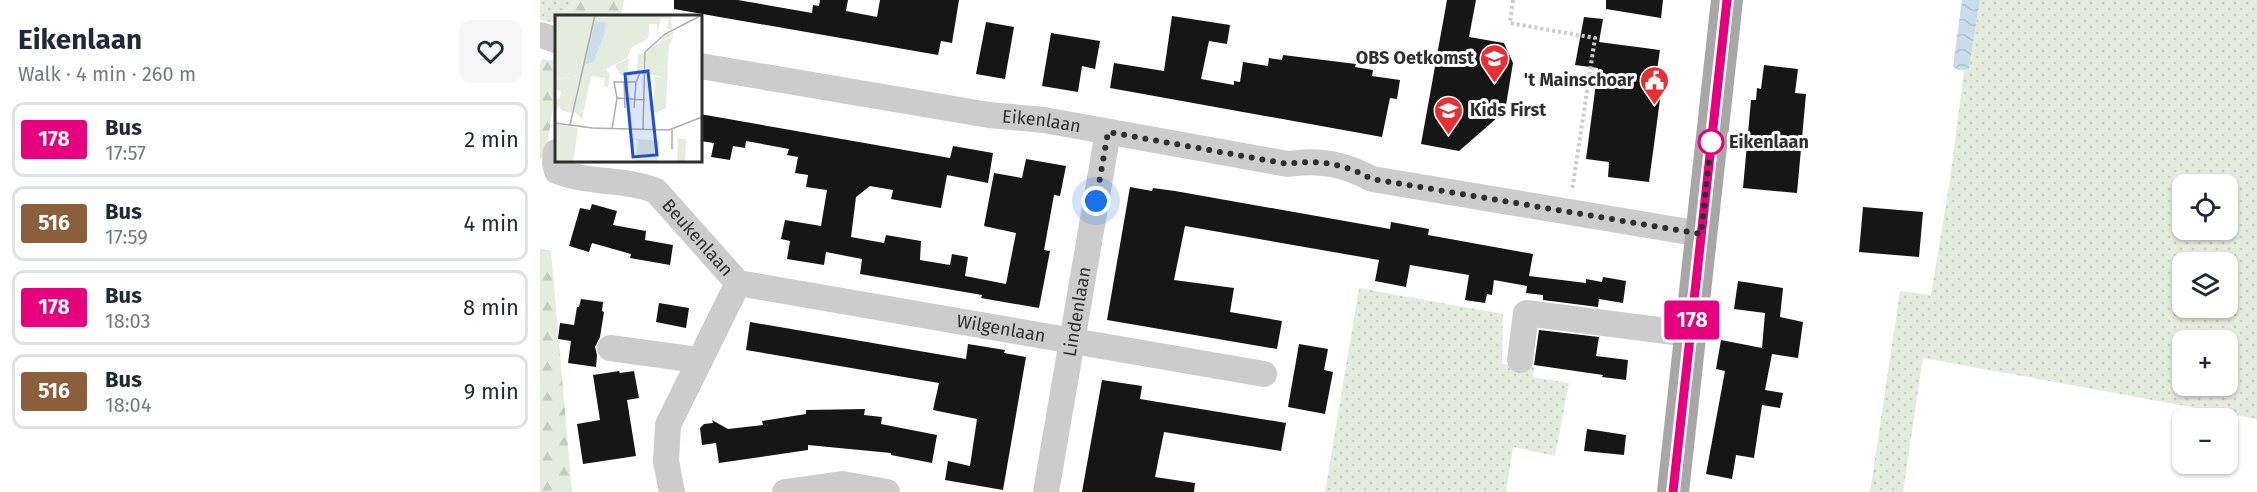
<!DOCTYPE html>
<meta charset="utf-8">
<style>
body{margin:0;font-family:"Fira Sans",sans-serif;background:#f6f6f7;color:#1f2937;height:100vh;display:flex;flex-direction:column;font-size:22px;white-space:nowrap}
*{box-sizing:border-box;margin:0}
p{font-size:20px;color:#747a83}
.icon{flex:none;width:33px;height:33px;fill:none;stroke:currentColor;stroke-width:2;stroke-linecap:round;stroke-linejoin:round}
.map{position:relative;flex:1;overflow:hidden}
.panel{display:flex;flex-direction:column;background:#fff;width:540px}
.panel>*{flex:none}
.badge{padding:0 12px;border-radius:4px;font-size:21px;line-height:39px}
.fabs{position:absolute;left:1632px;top:174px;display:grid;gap:12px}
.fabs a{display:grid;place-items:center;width:66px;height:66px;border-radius:12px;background:#fff;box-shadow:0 2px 4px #0004;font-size:30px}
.you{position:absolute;width:30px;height:30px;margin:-15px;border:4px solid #fff;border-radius:50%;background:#1a73e8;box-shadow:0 0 0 9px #1a73e833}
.map>.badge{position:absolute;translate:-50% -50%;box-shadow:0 0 0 3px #fff}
.round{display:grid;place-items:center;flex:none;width:63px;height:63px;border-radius:12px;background:#f6f6f7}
.headline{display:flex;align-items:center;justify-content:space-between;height:102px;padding:0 18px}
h1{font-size:28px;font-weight:700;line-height:45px}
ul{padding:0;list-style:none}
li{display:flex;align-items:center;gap:18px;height:75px;margin:0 12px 9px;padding:0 6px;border:3px solid #e0e1e3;border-radius:12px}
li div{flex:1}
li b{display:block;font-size:22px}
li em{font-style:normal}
li .badge{min-width:66px;font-weight:700;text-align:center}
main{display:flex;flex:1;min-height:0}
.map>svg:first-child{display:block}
</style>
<main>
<section class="panel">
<div class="headline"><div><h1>Eikenlaan</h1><p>Walk · 4 min · 260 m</p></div><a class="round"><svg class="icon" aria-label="heart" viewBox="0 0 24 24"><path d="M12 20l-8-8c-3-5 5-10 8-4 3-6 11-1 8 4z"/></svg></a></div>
<ul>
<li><span class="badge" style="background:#e6007e;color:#fff">178</span><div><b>Bus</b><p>17:57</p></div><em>2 min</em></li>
<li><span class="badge" style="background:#8b5e3c;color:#fff">516</span><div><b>Bus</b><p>17:59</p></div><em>4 min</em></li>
<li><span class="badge" style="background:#e6007e;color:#fff">178</span><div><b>Bus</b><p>18:03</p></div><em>8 min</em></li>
<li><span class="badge" style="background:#8b5e3c;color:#fff">516</span><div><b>Bus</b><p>18:04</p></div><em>9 min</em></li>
</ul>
</section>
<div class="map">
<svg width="1717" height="492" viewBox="0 0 1717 492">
<defs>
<pattern id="grass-dots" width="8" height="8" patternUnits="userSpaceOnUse" patternTransform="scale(1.5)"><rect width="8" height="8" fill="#e4ecdd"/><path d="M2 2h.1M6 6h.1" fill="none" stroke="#c4cbbe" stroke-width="1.8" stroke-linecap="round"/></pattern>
<pattern id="forest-firs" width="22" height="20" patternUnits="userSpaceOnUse" patternTransform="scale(1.5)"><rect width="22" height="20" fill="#e4ecdd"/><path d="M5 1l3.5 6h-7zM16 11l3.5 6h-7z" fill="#c4cbbe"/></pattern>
<pattern id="water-waves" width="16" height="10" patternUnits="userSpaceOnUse" patternTransform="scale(1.5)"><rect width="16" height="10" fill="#c9dcec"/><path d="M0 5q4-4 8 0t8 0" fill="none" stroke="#adbdcb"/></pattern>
</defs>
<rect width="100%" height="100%" fill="#fff"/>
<g fill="url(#grass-dots)" fill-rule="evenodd">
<polygon points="0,0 33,0 30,16 16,16 16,23 0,20"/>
<path d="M1440 0H1717V419L1383 358 1363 492H1330L1360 291 1391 295 1410 179 1424 71 1429 68ZM1642 184H1688V230H1642ZM1642 262H1688V308H1642ZM1642 340H1688V386H1642Z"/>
<polygon points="819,288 963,314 962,364 994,367 993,377 1029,383 1015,456 973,447 966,492 785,492"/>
</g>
<g fill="url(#forest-firs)">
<polygon points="33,0 84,0 81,16 30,16"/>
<polygon points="2,59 16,61 16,85 6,154 0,160 0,64"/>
<polygon points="0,249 11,251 32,492 0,492"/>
</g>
<path fill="url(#water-waves)" d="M1422 0H1440L1429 68C1422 72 1419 71 1413 67Z"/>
<g fill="#161616">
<polygon points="134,0 198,0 272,13 273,5 279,6 280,0 308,0 306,11 337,17 340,0 419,0 412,43 401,41 398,55 134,9"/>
<polygon points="907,0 936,0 929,37 964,43 973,63 965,111 919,151 881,144"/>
<polygon points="1066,0 1123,0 1121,18 1066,9"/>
<polygon points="632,16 690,25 687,44 669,41 661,79 694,85 694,81 700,82 703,62 728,66 729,58 742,60 743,55 816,64 815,67 833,70 832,76 860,80 857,99 850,98 842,137 570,88 574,63 624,71"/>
<polygon points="1044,17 1063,19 1059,42 1120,50 1114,91 1121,92 1109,182 1068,177 1069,162 1046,159 1058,68 1035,65"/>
<polygon points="446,22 474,27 465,79 436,74"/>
<polygon points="511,33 560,41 555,69 542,66 538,92 502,86"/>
<polygon points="1224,65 1258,69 1255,93 1266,94 1257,193 1203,188 1211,100 1216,100 1217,88 1221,89"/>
<polygon points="160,114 410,158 413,146 453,153 448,183 407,175 401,208 351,199 353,190 330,186 316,197 311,237 344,243 346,235 381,241 380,260 410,265 412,254 428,257 425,276 466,284 476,233 444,226 454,173 482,178 486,159 526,166 520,196 514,195 504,250 510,251 499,308 441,298 442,295 320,274 322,259 286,252 284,265 247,259 250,241 241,239 245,220 281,226 287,190 266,187 268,175 255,173 258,157 247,155 249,149 206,141 205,148 193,146 190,160 171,157 174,143 160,141"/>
<polygon points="590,187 612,191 613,188 635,191 850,229 851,222 889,229 888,235 993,254 989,276 1046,283 1046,279 1062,282 1063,277 1086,281 1083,303 1059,299 1058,307 1003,300 1003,295 986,293 987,286 954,280 952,295 947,294 945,303 925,300 929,275 870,265 866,287 835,281 839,260 645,226 634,280 694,288 690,312 742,321 737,349 567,320"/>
<polygon points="52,204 77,211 73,225 106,231 105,240 133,245 130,265 90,258 91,254 52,243 49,252 29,246 40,208 50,210"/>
<polygon points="1323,207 1383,212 1379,257 1319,252"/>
<polygon points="1198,281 1243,288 1240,317 1263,322 1258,358 1232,354 1225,390 1243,393 1240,408 1222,405 1214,458 1196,455 1192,479 1166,474 1185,371 1176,369 1181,340 1222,348 1225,313 1194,309"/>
<polygon points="41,299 63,302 62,311 64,312 60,337 55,347 57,355 56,367 28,363 31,341 18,339 20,323 34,325 37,307 39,307"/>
<polygon points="119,303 149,308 146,328 116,322"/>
<polygon points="210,322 426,359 428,344 465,350 464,353 486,357 463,490 405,480 408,461 430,466 437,419 393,410 399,383 206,350"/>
<polygon points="999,330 1059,337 1056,356 1088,360 1086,380 1062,377 1063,375 994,365"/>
<polygon points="759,344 788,349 784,370 793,372 785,414 748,407"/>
<polygon points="79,371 80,373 94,371 99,398 87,400 96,456 43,464 37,424 60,420 53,375"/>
<polygon points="562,380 602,386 600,399 746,423 741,451 624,432 615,477 655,483 654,492 542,492"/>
<polygon points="325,409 324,415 342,417 341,424 397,435 392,463 351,455 351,453 268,445 268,450 179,463 176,443 162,445 160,428 164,424 173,423 172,420 188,429 223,425 222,421 266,414 266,410"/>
<polygon points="1047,429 1086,435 1084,455 1044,451"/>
</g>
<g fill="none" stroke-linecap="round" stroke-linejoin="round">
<polyline stroke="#ccc" stroke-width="4" stroke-dasharray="3 3" stroke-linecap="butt" points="973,0 970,23 1055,38 1032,191"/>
<g stroke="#ccc" stroke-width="26">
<polyline points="0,35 16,40"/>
<path id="s1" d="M160 66 449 115 504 120 748 164C779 159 804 164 832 179L1161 234"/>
<path id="s2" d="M16 152 15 163 17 171C49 184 85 178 116 191L198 283 128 425 126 461 132 492"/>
<path id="s3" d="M198 283 724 374"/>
<polyline points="70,348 158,360"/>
<polyline points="980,360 986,313 1150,334"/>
<polyline points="245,492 302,484 347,492"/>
<path id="s4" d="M506 492 568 132"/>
</g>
<polyline stroke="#a7a7a7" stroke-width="32" points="1133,492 1187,0"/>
</g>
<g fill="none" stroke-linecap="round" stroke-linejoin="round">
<defs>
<polyline id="line" points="1133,492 1187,0"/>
</defs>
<use href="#line" stroke="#fff" stroke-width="14"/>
<use href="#line" stroke="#e6007e" stroke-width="9"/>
<path stroke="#2f2f2f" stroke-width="6" stroke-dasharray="0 10.8" d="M556 201 568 132 748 164C778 159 804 164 832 179L1161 234 1171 142"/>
</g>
<defs>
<symbol id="school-pin" viewBox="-11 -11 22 30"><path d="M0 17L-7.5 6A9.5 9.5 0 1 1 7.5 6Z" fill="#e73033" stroke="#fff"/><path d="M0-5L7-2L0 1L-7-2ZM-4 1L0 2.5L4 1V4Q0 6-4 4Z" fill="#fff"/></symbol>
<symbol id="civic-pin" viewBox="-11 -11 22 30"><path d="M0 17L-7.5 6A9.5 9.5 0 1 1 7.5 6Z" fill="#e73033" stroke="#fff"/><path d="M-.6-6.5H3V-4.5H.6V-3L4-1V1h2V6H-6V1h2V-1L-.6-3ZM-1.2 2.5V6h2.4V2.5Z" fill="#fff"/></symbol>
</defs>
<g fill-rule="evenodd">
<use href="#school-pin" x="938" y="42" width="33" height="45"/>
<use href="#civic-pin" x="1098" y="64" width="33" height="45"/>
<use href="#school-pin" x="892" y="94" width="33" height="45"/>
</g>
<circle fill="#fff" stroke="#e6007e" stroke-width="3" cx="1171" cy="142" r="12"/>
<g text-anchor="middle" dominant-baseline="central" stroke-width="6" stroke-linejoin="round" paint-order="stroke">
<g font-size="18" font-weight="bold" fill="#2f2f2f" stroke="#fff" text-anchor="end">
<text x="934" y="58">OBS Oetkomst</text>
<text x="1094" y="80">'t Mainschoar</text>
<text x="930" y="110" text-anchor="start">Kids First</text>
</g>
<g font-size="18" fill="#2f2f2f" stroke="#fff">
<text stroke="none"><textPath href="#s1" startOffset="346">Eikenlaan</textPath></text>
<text stroke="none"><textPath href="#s2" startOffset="183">Beukenlaan</textPath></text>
<text stroke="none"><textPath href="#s4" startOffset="183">Lindenlaan</textPath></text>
<text stroke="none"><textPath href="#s3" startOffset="267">Wilgenlaan</textPath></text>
</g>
<g font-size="18" font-weight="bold" fill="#2f2f2f" stroke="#fff" text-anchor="start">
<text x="1189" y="142">Eikenlaan</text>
</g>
</g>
<g transform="translate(15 15)">
<rect width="147" height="147" fill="#fff"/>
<path d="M66 0H116L117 15 112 13 114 4 106 3 102 19V9H94L93 24 77 32 72 43 51 54 40 51 28 59 39 50 59 41ZM119 16 114 31 111 93 101 98 98 95 100 62 110 63 92 58 90 39 94 34 98 52 108 53 112 58 113 33 118 19 105 28 109 20ZM27 60 36 61 27 104 19 96ZM25 61 17 98 6 95 4 90 0 99V83L4 84 6 77 0 73V64ZM0 109 23 113 18 147H0ZM72 123 104 126 103 147H81L83 125ZM123 124H131L130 147H122Z" fill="#e4ecdd"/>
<path d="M119 20 113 33 112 58 108 53 99 52 98 57 94 56V34ZM87 38 91 44 87 56 66 61 60 50 74 43 73 56 82 55 83 39ZM46 47 55 59 53 72 49 71 50 63 27 60Z" fill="#e4ecdd"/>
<path d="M0 0H95L93 23 25 61 0 64Z" fill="#e4ecdd"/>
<path d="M40 6 51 8 49 20 38 47 30 49Z" fill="#c9dcec"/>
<path fill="none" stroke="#acacac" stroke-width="1.5" d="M69 66 70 93M62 83 90 85M79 93 81 67M0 108 37 113 114 115 147 102M15 110 40 0M57 114 62 83 59 67H81L85 58H91M88 114 90 37 110 19 147 0M117 134V114"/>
<path fill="#1d4ed8" fill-opacity="0.15" stroke="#1d4ed8" stroke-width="3" d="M93 56 102 140 78 142 70 59Z"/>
<rect width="147" height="147" fill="none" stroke="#2f2f2f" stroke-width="3"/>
</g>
</svg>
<div class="fabs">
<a><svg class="icon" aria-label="locate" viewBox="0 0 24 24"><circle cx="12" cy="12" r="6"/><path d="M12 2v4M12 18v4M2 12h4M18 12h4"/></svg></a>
<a><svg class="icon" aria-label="layers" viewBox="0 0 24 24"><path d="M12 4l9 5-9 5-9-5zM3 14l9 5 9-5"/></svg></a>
<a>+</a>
<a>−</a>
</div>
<div class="you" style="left:556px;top:201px"></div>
<b class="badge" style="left:1152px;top:320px;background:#e6007e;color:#fff">178</b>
</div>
</main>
